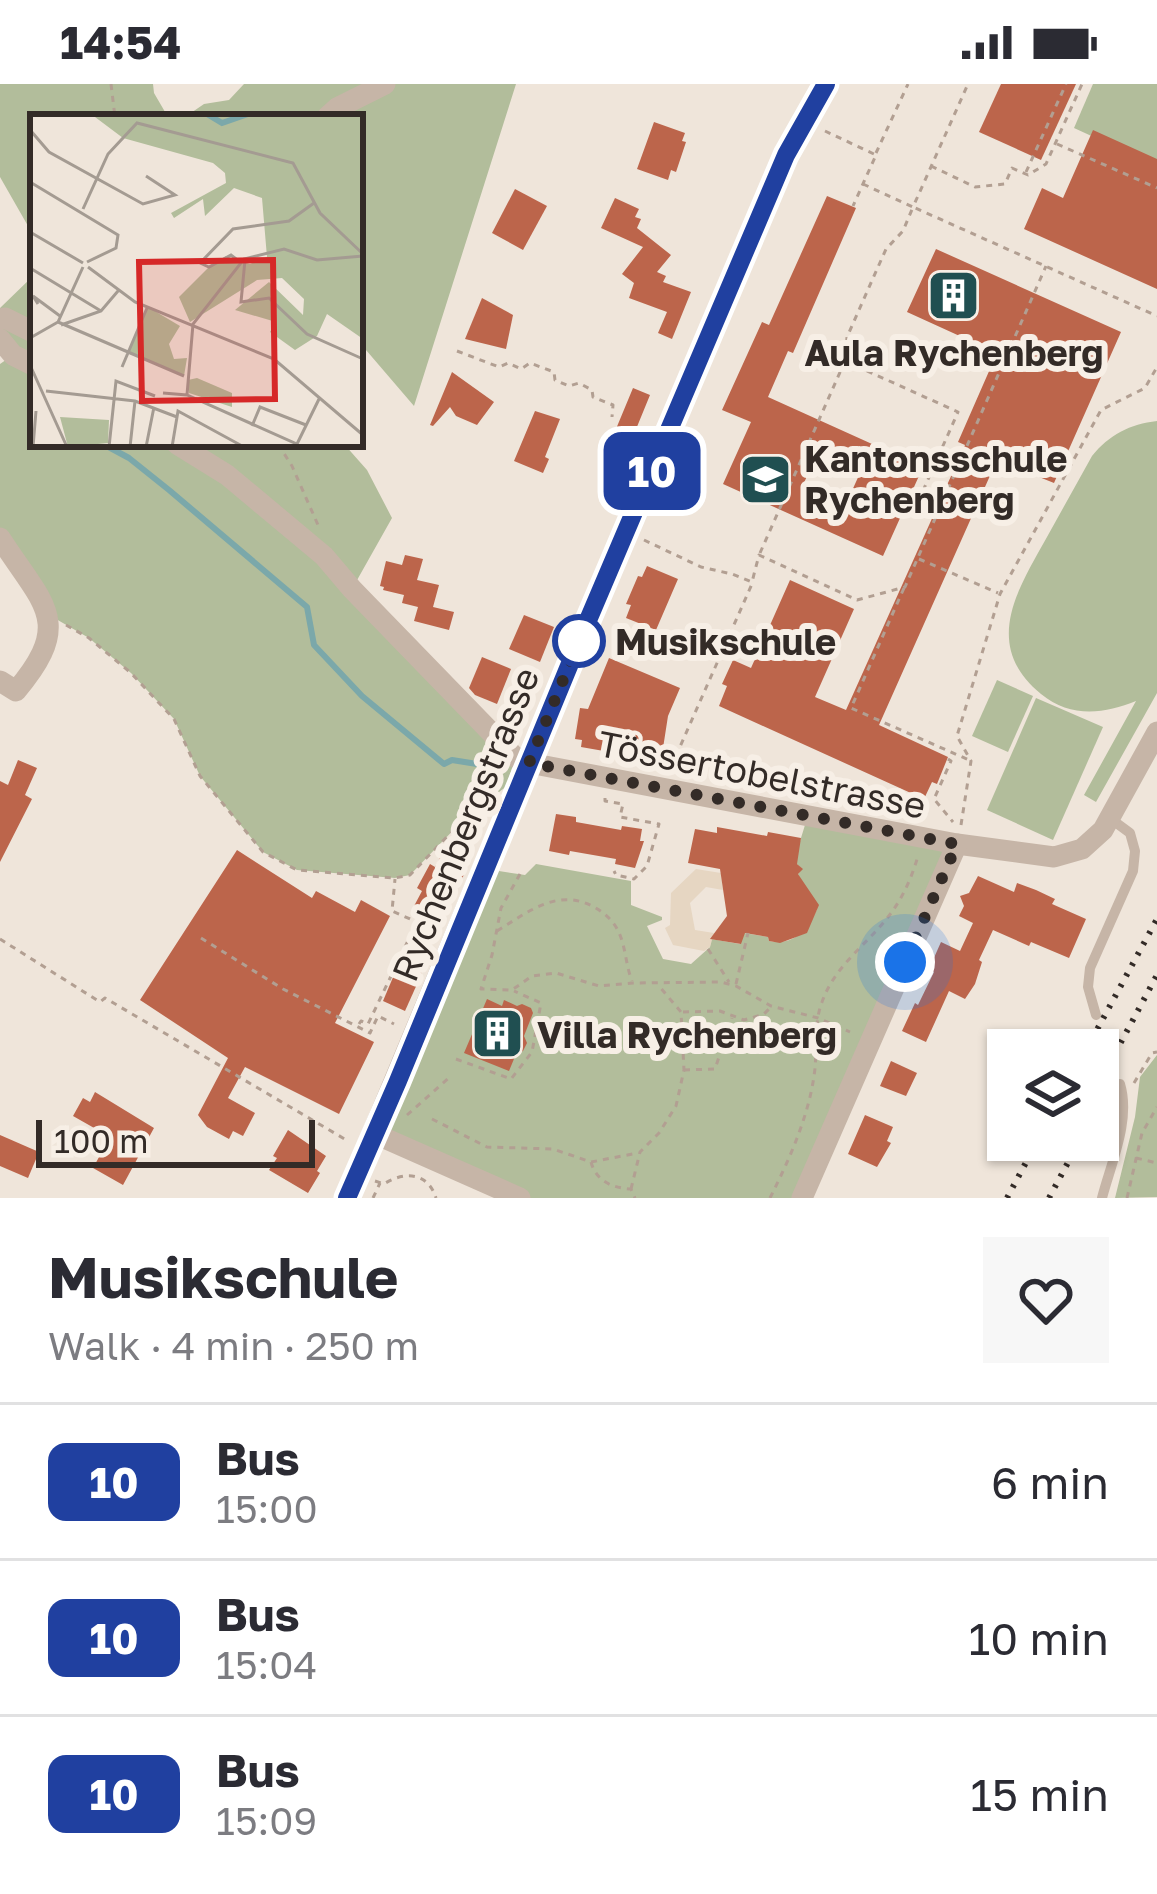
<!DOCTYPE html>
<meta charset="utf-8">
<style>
body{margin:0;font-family:"Golos Text",sans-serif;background:#f7f7f7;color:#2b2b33;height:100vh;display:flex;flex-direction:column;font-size:45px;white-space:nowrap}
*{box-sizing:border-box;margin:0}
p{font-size:39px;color:#7c7c81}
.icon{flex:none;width:66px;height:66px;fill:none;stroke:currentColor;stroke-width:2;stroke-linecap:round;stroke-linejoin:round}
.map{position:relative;height:1114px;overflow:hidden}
.panel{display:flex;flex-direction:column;background:#fff;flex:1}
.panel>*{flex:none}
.badge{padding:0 24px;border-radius:18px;font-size:42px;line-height:78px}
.tools{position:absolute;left:987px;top:945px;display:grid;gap:24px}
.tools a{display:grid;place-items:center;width:132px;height:132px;border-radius:0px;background:#fff;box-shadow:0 3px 9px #0004;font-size:60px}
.scale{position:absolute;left:36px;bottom:30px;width:279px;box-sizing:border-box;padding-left:12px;border:6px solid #332b27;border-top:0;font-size:33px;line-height:42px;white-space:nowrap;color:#332b27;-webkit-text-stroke:9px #f7efe6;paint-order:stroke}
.you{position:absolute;width:60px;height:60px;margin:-30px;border:9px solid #fff;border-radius:50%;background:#1a73e8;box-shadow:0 0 0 18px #1a73e833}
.map>.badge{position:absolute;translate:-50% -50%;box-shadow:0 0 0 6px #fff}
.round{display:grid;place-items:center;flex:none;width:126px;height:126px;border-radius:0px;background:#f7f7f7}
.head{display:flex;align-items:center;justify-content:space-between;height:204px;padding:0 48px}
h1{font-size:57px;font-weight:700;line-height:90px}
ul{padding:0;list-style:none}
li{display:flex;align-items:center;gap:36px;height:156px;padding:0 48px;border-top:3px solid #e1e1e2}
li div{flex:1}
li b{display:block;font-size:45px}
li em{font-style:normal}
li .badge{min-width:132px;font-weight:700;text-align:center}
.status{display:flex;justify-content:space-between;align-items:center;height:84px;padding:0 60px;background:#fff;direction:ltr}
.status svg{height:33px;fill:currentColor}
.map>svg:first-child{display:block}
</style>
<div class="status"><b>14:54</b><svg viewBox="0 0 49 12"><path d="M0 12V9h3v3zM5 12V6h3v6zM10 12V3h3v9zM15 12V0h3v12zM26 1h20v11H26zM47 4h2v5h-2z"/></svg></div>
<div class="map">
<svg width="1157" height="1114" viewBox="0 0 1157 1114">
<rect width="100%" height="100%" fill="#efe5da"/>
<g fill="#b2bd9b">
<polygon points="0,0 153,0 154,9 168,33 33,33 33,360 344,360 367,386 392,434 352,505 515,673 507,702 467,732 410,791 395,794 297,786 263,768 200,692 174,635 131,589 89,554 49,531 0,454 0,280 13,271 0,255 0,224 32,193 32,149 0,93"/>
<polygon points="244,0 516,0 414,322 360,259 360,33 185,33 204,20 229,16"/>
<polygon points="1093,0 1157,0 1157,82 1074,44"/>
<path d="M1157 337V609L1096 718 1084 711 1136 617C1104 630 1070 634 1041 610 981 561 1018 505 1047 453 1062 426 1077 399 1092 372 1109 351 1130 340 1157 337Z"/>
<polygon points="997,596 1033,612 1008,668 972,652"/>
<polygon points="1036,614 1103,643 1053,756 987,726"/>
<path d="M807 733 957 760 802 1114H520L376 1050 486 785 525 791 536 780 631 797V821L662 833V836L647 842 663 875 691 880 710 863 711 855 740 860 744 849 768 853 769 857C794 862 808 846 817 825L813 824 798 790 802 785 797 780C795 766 804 748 807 733Z"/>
<polygon points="1157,971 1157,1113 1115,1114 1135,1033 1140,993"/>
</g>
<polygon fill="#e6d6c2" points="696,785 721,789 723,806 706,803 690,819 695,846 714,849 710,863 704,867 673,861 665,844 670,841 671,809"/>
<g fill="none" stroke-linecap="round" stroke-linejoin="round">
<polyline stroke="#7ba8aa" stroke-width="6" points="103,360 129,374 169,406 307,523 314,561 362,612 444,680 452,676 477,680"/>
</g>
<g fill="#bc654b" fill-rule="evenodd">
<polygon points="1001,0 1076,0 1041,76 979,48"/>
<polygon points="654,38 685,49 682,57 686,58 676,88 671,86 668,96 637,85"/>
<polygon points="1093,46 1157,75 1157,205 1024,145 1042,104 1063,114"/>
<polygon points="515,105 547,122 523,166 492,149"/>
<path d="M827 112 856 124 793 269 788 267 768 313 923 383 883 472 723 400 751 338 722 326 762 238 769 241ZM817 370 860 389 846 420 803 401Z"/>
<polygon points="615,114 639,125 635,133 641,135 637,144 671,171 657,188 666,192 663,198 691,208 672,255 658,249 667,228 629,214 634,199 622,190 643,163 601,144"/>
<polygon points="936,165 1121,248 1054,399 997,376 879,641 948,673 937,700 932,698 924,715 719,622 727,602 722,600 733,576 751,584 790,496 854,525 815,613 846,626 965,361 958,358 997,269 907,228"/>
<polygon points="482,214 513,231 506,265 465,255"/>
<polygon points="452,288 494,318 477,341 456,332 450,323 433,342 430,341"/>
<polygon points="633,304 650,311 632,355 636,357 617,402 600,394 615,359 611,357"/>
<polygon points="535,327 560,335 545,373 549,375 543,389 514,377"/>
<polygon points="405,471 423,475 417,496 439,501 433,523 454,528 449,546 414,537 418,523 402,519 404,511 383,506 384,503 380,502 386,477 402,481"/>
<polygon points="647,482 678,495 656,546 626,534 631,521 626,520 638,492 642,493"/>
<polygon points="524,531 554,543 540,578 509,565"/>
<polygon points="482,573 511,585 497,620 475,611 469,604"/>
<polygon points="609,574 680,604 668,632 661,677 581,663 582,656 575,655 580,624 588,625"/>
<polygon points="18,676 37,684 25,711 32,715 0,778 0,697 8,701"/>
<polygon points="556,730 576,733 576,738 621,746 622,742 642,745 640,757 644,757 635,784 615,780 616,775 570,767 569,771 549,767"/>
<polygon points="717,743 767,752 768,748 801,754 797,780 803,785 798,790 819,821 807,849 780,859 769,857 768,853 745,849 741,860 710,855 727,832 720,785 688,779 695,745 717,749"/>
<polygon points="237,766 312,814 316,807 355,828 361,816 390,832 335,939 374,958 339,1030 245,983 228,1014 255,1029 243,1052 233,1047 229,1055 207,1043 198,1031 228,974 140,916"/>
<polygon points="444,766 469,780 441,839 413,824 422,807 417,804 430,780 435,783"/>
<polygon points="978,792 1014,808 1017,799 1036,806 1055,815 1052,820 1086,835 1069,874 1031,858 1029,862 993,846 979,876 982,878 975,900 965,915 949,907 926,958 902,947 915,919 918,921 934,888 929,885 941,858 960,867 973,839 959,832 964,822 960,812 969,809"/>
<polygon points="399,879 422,889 405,927 383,917"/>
<polygon points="487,915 502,922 504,916 517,922 522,920 531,924 533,929 524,952 527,959 523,967 516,970 509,987 464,969"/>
<polygon points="891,977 917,989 906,1012 880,1002"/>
<polygon points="95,1008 154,1044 123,1101 93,1084 110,1053 73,1032 83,1014 90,1018"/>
<polygon points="865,1031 893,1043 887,1057 891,1059 877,1083 848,1070"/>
<polygon points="288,1046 326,1072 317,1087 320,1089 308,1109 269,1086 277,1074 273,1072"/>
<polygon points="0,1051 39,1068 28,1094 0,1082"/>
</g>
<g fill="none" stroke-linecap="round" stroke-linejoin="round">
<g stroke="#b29f92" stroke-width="3" stroke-dasharray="6 6" stroke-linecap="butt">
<polyline points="111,0 115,33"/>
<polyline points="825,47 876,71 853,122"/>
<polyline points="1057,60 1157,104"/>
<polyline points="876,69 908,0"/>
<polyline points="931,82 975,103 1005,100 1012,84 1028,91 1046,80 1082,0"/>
<polyline points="1026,88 1066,0"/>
<polyline points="863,100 913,123 968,0"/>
<polyline points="457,267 499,283 508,279 521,285 530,279 554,288 555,296 569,302 579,299 592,306 593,313 613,321 612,333"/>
<polyline points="845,277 958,328 918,418 937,425"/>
<polyline points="635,347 645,351"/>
<polyline points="278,360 292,382 318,441"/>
<polyline points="644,456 701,483 732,490 752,498 759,471 857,516 905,503 1046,182"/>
<polyline points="760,469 845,277 847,253 886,165 903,147 913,123 1157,232"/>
<polyline points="919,475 998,509"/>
<polyline points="904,504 851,624 969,676"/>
<polyline points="66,541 89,554 131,589 174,635 200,692 263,768 297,786 395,794 410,791 467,732 488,716"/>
<polyline points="948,675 951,677 934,715 953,738"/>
<polyline points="671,683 752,500"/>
<polyline points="605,714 605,717 623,720 620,733 659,740 647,782 634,795 616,791 614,787"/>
<polyline points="961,741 971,677 957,652 1000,510 1101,326 1145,304 1157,283"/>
<polyline points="520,790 501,824 492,871 481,905 512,906 532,892 556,889 599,902 633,899 721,898 736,902 771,922 818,934 850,948"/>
<path d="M497 847C528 828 558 803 594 823 605 829 615 838 620 851 626 866 626 882 632 897"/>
<polyline points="201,854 283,905 370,949 378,932 394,940"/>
<polyline points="0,855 100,918 105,914 348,1057"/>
<polyline points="708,865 729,898"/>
<polyline points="736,900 748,849"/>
<polyline points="683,928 720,927 744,936 764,930 770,924"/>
<polyline points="359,940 361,937 368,940 417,838 392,827 395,795"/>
<polyline points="456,975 511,995 532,968 541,919 514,907"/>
<polyline points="684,986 715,985 732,934"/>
<polyline points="1134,999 1152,969 1157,968"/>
<polyline points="407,1031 451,992"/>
<polyline points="432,1035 487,1063 553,1065 591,1078 638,1069"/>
<polyline points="1136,1074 1157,1079"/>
<path d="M591 1078C596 1097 612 1104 631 1105L635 1114"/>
<path d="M375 1097 384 1100C404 1087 428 1088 436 1114"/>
<polyline points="631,1105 640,1068 659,1049 676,1022 684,986 681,928 659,902"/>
<polyline points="373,1114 380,1099"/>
<path d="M770 1114C789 1076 808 1034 814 992 818 968 813 941 822 918 834 884 862 864 884 838 901 818 911 796 918 772"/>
<polyline points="1127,1114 1142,1049 1157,1023"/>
</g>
<g stroke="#c6b5a7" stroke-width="10">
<polyline points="1096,931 1088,903 1090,884 1133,787 1135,767 1130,749 1111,735"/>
<path d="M1102 1114C1111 1079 1131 1036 1120 1000"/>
</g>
<g stroke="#c6b5a7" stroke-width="21">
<polyline points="327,33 337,24 385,0"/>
<polyline points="0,235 5,234 33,248"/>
<polyline points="0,255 13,271 33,281"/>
<polyline points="177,360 227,391 324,472 352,505 515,673 529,679 957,760 1054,773 1082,765 1103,746 1157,648"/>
<path d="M0 454C43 521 75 537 16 607L0 597"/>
<polyline points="375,1050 520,1114"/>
<polyline points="802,1114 957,760"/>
</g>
<polyline stroke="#c6b5a7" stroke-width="24" points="347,1114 583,548 786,71 826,0"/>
<g stroke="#332b27" stroke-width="6" stroke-dasharray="3 9" stroke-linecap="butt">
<polyline points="1086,966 1157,835"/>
<polyline points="1098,1001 1157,891"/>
<polyline points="1007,1114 1038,1056"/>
<polyline points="1049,1114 1080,1056"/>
</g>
</g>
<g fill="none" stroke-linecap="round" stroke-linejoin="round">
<defs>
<polyline id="line" points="347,1114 398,997 583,548 786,71 826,0"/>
</defs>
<use href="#line" stroke="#fff" stroke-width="27"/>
<use href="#line" stroke="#2040a0" stroke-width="18"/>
<polyline stroke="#332b27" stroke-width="12" stroke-dasharray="0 21.6" points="579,557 529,679 957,760 905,878"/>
</g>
<defs>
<symbol id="building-square" viewBox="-11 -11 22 22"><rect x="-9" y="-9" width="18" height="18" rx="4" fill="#204f51" stroke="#f7efe6"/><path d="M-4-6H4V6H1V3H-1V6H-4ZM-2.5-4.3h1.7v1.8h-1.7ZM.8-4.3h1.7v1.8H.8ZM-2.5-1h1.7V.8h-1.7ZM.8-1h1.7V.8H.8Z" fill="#fff"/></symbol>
<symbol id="school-square" viewBox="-11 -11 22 22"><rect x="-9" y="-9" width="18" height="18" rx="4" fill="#204f51" stroke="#f7efe6"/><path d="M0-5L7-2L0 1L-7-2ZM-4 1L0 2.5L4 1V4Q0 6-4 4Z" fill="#fff"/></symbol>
</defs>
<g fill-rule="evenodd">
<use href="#building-square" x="924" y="182" width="59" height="59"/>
<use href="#school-square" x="736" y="366" width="59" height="59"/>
<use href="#building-square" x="468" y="920" width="59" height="59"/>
</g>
<circle fill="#fff" stroke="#2040a0" stroke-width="6" cx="579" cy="557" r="24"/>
<g text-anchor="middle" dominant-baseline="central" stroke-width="12" stroke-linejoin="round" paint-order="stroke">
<g font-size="36" font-weight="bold" fill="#332b27" stroke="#f7efe6" text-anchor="start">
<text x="954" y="268" text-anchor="middle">Aula Rychenberg</text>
<text x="804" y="374">Kantonsschule<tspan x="804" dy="41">Rychenberg</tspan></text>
<text x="537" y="950">Villa Rychenberg</text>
</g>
<g font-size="36" font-weight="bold" fill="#332b27" stroke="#f7efe6" text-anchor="start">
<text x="615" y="557">Musikschule</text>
</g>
<g font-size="36" fill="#332b27" stroke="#f7efe6">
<text transform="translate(762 690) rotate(11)">Tössertobelstrasse</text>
<text transform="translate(465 740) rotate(-68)">Rychenbergstrasse</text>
</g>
</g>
<g transform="translate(30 30)">
<rect width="333" height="333" fill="#efe5da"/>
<path d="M61 0H333V225L297 200 287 222 265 236 240 218 246 208 205 196 239 168 273 201 274 185 252 164 227 166 160 208 149 183 179 153 196 142 220 150 237 143 232 84 204 74 175 102 173 85 144 104 141 99 196 69 195 59 183 49 93 24ZM118 193 150 212 139 230 144 245 157 244 154 262 98 239ZM167 264 202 279V293L159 279 158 266ZM30 303 79 306 78 329 38 333Z" fill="#b2bd9b"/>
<path fill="none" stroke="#7ba8aa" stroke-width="6" d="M177 0 192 9 218 0"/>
<path fill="none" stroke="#a49b92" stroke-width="3" d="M1 17 19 38 113 90 145 81 116 62M0 68 88 121 86 134 57 148M53 95 78 40 107 9 263 49 290 99 333 140M0 118 53 149M215 146 211 188 239 184 277 220 333 245M170 149 203 115 259 107 284 89M170 149 179 153 201 141 210 148M58 153 105 188 244 245 333 321M0 154 71 197M8 190 3 182 30 202M28 208 154 262M31 211 71 197 88 177M0 224 28 208 53 153M0 251 37 333M92 253 117 194M16 277 105 287 147 303M133 279 157 281 267 330 290 283M157 281 163 210 214 145 254 135 287 146 333 142M222 312 230 293 276 311M3 333 6 297M79 333 86 267 125 282M100 333 105 287M116 333 124 293M142 333 148 297 214 333"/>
<path fill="#d62828" fill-opacity="0.15" stroke="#d62828" stroke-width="6" d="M243 146 245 285 112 287 109 148Z"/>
<rect width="333" height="333" fill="none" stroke="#332b27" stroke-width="6"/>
</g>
</svg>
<div class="tools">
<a><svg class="icon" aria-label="layers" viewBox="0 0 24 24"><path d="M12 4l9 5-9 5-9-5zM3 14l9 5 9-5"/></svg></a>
</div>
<div class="scale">100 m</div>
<div class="you" style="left:905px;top:878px"></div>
<b class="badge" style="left:652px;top:387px;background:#2040a0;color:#fff">10</b>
</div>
<section class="panel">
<div class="head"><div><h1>Musikschule</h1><p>Walk · 4 min · 250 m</p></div><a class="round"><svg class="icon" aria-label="heart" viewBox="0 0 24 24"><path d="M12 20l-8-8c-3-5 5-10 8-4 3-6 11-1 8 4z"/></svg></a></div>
<ul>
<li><span class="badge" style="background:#2040a0;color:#fff">10</span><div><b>Bus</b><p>15:00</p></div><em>6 min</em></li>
<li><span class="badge" style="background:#2040a0;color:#fff">10</span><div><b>Bus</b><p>15:04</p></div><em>10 min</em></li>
<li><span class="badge" style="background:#2040a0;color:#fff">10</span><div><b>Bus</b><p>15:09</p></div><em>15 min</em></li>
</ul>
</section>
